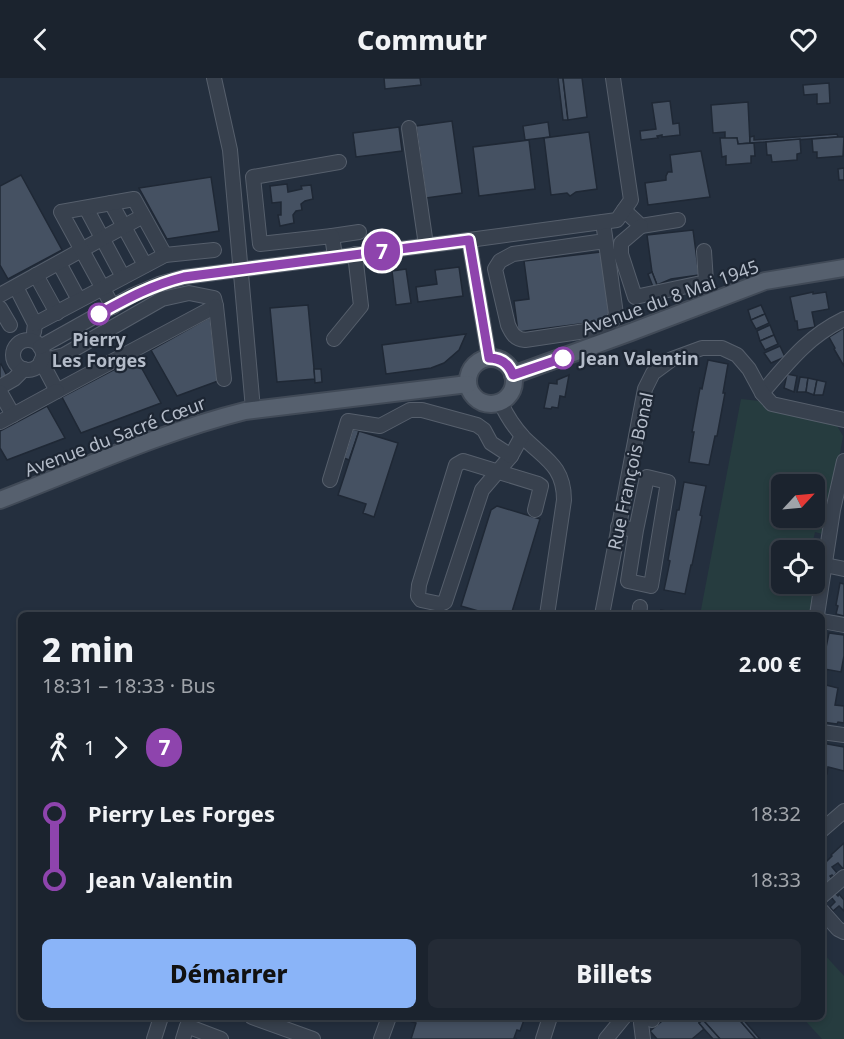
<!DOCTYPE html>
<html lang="fr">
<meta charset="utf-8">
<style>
body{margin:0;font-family:"Noto Sans",sans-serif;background:#242b36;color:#f1f3f6;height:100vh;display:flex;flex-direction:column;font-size:22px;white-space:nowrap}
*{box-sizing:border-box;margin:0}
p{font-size:20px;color:#a0a4aa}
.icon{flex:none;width:33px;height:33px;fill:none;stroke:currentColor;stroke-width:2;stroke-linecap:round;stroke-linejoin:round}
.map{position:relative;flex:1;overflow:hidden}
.sheet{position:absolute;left:18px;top:534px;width:807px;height:408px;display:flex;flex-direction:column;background:#1b232e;border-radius:9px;box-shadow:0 3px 9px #0003,0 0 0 2px #39404a}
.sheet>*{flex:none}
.badge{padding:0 12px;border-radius:20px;font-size:21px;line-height:39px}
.needle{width:39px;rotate:64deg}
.buttons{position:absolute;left:771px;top:396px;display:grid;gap:12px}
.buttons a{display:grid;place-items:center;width:54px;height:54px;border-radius:9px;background:#1b232e;box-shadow:0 3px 9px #0003,0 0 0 2px #39404a;font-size:30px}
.map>.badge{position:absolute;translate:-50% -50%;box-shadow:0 0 0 3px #fff}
.legs{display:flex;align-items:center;gap:9px;height:66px;padding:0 24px;font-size:20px}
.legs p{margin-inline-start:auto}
.overview{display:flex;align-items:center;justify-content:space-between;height:102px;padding:0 24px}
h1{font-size:33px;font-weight:800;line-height:45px}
.cta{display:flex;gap:12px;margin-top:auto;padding:12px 24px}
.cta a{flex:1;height:69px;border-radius:9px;background:#8ab4f8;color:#111;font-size:24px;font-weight:800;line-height:69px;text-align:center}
.cta a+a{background:#242b36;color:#f1f3f6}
ul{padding:0 24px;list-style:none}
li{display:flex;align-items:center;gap:21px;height:66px;font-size:22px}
li i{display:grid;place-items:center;width:9px;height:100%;margin:0 8px;background:currentColor}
li i::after{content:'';width:15px;height:15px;margin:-8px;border:4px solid;border-radius:50%;background:#1b232e}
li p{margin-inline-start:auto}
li:first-child i{background:linear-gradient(#0000 50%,currentColor 0)}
li:last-child i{background:linear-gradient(currentColor 50%,#0000 0)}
header{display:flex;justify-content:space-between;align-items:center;height:78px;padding:0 24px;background:#1b232e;font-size:27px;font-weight:800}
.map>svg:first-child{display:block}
</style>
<header><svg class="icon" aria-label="back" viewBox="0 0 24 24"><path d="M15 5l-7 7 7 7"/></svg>Commutr<svg class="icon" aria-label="heart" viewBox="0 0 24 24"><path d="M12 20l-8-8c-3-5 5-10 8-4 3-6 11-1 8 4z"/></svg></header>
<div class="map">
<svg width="844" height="961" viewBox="0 0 844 961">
<rect width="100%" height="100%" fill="#242f3e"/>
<g fill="#263c3f" fill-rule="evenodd">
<path d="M741 321 760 323 769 333 836 346 843 358 826 457 815 454 811 472H782V506H806V508L816 510 812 537H700ZM782 406H814V440H782Z"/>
<polygon points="822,874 844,898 844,961 822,961 802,939 822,939"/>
</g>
<g fill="#455162" stroke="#1f2835" stroke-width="1.5">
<polygon points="384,0 420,0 421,7 385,11"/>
<polygon points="558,0 563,0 568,42 563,42"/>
<polygon points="563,0 582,0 587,39 568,42"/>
<polygon points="829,5 830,25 817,26 817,16 804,17 803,7"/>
<polygon points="670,23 673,46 679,45 680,57 662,59 662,57 657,58 658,60 641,62 640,53 656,51 652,25"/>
<polygon points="748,24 750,65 738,66 737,60 725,61 725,54 713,55 711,27"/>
<polygon points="452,43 462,115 426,120 416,48"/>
<polygon points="548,44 550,59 525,62 523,48"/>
<polygon points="399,49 402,73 356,79 353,55"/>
<polygon points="589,54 597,111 576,114 570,118 567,115 551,117 544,60"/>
<polygon points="837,56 838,59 750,65 750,59 754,58 754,62"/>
<polygon points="838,59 844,59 843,78 817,80 817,74 813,74 812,61"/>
<polygon points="720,60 737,60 738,66 754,65 755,78 751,78 751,85 726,87 726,78 722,79"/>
<polygon points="800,61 801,75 797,76 797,82 772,84 771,77 767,77 766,64"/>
<polygon points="529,62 535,111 479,118 473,69"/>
<polygon points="701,73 710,119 648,127 645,105 666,102 666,98 668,94 672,94 670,77"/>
<polygon points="844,90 844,102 839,102 838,91"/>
<polygon points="21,97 62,172 8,201 0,187 0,108"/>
<polygon points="211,99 219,153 167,161 139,110"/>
<polygon points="287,106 288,114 302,111 301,108 311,107 313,121 305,123 301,126 302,132 296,133 293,137 294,145 280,148 278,137 281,137 281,124 272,125 270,108"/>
<polygon points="693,152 699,197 671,201 657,207 652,194 647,157"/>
<polygon points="601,174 609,235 603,243 518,254 514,223 529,221 524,183"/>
<polygon points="459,189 463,218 418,224 416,209 437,206 435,192"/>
<polygon points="406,191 411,225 396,227 392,193"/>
<polygon points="652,194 657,207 653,209 648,196"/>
<polygon points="813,214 813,216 826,214 829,231 812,234 815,249 798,252 797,243 795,243 790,219"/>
<polygon points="308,227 315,301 277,304 270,230"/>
<polygon points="761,227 765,236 751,242 748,232"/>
<polygon points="765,236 769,245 756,251 751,242"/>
<polygon points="210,239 218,303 177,318 151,272"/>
<polygon points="770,247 774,257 760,263 757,253"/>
<polygon points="844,250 844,288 834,271 835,270 829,259"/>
<polygon points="466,256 459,272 444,285 431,290 386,296 382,267"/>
<polygon points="774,257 778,266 765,272 760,263"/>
<polygon points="780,268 785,279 771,285 764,275"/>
<polygon points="136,280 161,325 81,355 62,319"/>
<polygon points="708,282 728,286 723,315 725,315 717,358 715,358 709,387 689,384 694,354 692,354 700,310 702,311"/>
<polygon points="1,286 7,298 0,301 0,287"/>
<polygon points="314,291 321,291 322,304 315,305"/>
<polygon points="787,296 797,298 794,314 784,310"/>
<polygon points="569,297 565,319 560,318 558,330 552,329 551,331 544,330 549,305 557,306 557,302"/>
<polygon points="800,299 808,300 806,314 797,314"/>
<polygon points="808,300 817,302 814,317 806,314"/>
<polygon points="817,302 826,304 823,317 814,317"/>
<polygon points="47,328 65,360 7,382 0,370 0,353"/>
<polygon points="353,351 359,353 349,382 344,380"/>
<polygon points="359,353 398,365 374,439 363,435 366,426 338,417"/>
<polygon points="684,404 706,408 700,437 702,438 692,487 691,487 685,516 664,512 670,483 668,482 677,432 679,432"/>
<polygon points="497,428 540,441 511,537 492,537 461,528 491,432"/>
<polygon points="840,505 844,506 844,538 836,536 838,528 836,527"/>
<polygon points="661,532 681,536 681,537 660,537"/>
<polygon points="829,555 844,557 844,578 841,594 824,591 826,580 824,579"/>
<polygon points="822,606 838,610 835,627 844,628 844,645 838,644 837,646 822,644"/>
<polygon points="822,665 844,669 844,693 828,689 827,696 825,696 823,718"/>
<polygon points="844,765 844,792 838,785 832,789 837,795 833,799 832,797 830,798 833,802 825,809 822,805 822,784 825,781 827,783 832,778 831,777"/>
<polygon points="835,815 838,818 839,816 844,822 844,833 839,828 833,833 830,829 835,824 831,819"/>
<polygon points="410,939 525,939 520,953 517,952 514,960 517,961 411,961 416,945 409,943"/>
<polygon points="667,939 737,939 756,961 720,961 703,942 699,945 704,951 692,961 657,961 650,953"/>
<polygon points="737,939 741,939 760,961 756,961"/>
<polygon points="703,942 720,961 713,961 704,951 699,945"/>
</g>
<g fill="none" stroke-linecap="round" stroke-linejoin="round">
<defs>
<g id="minor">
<polyline points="214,0 230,72 253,331"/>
<polyline points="409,50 426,167"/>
<polyline points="111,125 145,187"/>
<polyline points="86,130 123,199"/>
<polyline points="624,132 641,148 678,142"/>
<path d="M603 144 616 236C612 245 609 248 599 251L525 262C515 261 512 256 508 247L495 191 500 183 513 176 605 163"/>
<polyline points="641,148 621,165 621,176 635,219 706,204 704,173"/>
<polyline points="332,158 359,154"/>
<polyline points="469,162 617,142 631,122 613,0"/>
<polyline points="335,178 332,158 260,166 253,99 339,84"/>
<polyline points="59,185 79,222"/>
<polyline points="36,197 57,235"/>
<polyline points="16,209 35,246 34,254"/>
<polygon points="189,215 214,220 216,228 57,313 41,283 64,277 162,221"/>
<polyline points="0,217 143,138"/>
<polyline points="216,228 224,301"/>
<polyline points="113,229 61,134 134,121 165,177"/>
<polyline points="0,230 10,247"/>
<polyline points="35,246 165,177 214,172"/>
<polyline points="334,261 361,228 355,176"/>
<circle cx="28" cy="277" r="15"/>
<polyline points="40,269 133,217 159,206 184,199 469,162 489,280"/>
<polyline points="0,309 14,301 24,291"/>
<polyline points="0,314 13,337"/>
<path d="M762 315C788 285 807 259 844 241"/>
<path d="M500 323C506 337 514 349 524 360 545 381 564 388 564 422L547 537"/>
<polyline points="0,344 57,313"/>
<polyline points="511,378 482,412 445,524 440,526 421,522 418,518 419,507 456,387 463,383 538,406 541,408 535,432"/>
<polyline points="330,402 348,343 380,348 410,332 422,332 477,347 484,352 491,365 511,378 522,358"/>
<polyline points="618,449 636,452 647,399 668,404 651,508 628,503 636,452"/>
<polyline points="825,487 844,491"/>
<polyline points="602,537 645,311 653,295 672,281 702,270 722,270 737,277 749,291 762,315 772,326 844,342"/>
<polyline points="639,537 640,529"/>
<polyline points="817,537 833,432 844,383"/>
<polyline points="822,543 844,547"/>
<polyline points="822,654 844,657"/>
<polyline points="822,752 844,733"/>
<polyline points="822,818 844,799"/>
<polyline points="822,833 838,851 844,854"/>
<polyline points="252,939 313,961"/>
<polyline points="652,942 652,939"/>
<polyline points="641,945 643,961"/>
<polyline points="154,961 161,939"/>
<polyline points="183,961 187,948 221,961"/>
<polyline points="381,961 389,939"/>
<polyline points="543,961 550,939"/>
<polyline points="606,961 624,939"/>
</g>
<g id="major">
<circle cx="491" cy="303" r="23"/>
<polyline points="513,297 631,254 765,203 844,190"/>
<path d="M0 422C81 391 161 354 245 333L468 306"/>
</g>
</defs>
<use href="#minor" stroke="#565f6c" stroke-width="16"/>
<use href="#major" stroke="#414a57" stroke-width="20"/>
<use href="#minor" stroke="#38414e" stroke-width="14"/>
<use href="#major" stroke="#56606e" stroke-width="16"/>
</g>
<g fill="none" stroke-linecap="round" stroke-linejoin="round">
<defs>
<path id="line-1" d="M99 236C128 220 152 207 184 199L469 162 489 280C501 280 509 286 513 297L563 280"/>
</defs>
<use href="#line-1" stroke="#fff" stroke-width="14"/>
<use href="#line-1" stroke="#8e44ad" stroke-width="9"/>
</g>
<g fill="#fff" stroke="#8e44ad" stroke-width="3">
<circle cx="99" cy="236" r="10"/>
<circle cx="563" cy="280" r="10"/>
</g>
<g text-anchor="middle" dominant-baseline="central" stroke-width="4.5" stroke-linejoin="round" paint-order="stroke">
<g font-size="18" fill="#b4bcc9" stroke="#1d2633">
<text transform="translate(670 219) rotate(-20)">Avenue du 8 Mai 1945</text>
<text transform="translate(115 358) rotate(-21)">Avenue du Sacré Cœur</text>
<text transform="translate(630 393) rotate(-78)">Rue François Bonal</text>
</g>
<g font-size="18" font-weight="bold" fill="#b4bcc9" stroke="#1d2633">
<text x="99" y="261">Pierry<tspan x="99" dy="21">Les Forges</tspan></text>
<text x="580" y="280" text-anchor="start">Jean Valentin</text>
</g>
</g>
</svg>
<div class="buttons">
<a><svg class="needle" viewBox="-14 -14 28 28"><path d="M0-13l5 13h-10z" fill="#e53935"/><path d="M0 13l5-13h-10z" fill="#a0a4aa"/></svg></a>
<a><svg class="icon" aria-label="locate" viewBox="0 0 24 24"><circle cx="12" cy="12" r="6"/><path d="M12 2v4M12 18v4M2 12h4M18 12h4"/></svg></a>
</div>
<b class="badge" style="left:382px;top:173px;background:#8e44ad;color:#fff">7</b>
<section class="sheet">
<div class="overview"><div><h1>2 min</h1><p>18:31 – 18:33 · Bus</p></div><b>2.00 €</b></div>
<div class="legs"><svg class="icon" aria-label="walk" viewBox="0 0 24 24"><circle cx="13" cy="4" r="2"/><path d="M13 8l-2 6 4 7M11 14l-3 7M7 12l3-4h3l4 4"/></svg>1<svg class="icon" aria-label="forward" viewBox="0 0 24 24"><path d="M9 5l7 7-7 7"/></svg><b class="badge" style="background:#8e44ad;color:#fff">7</b></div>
<ul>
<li><i style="color:#8e44ad"></i><b>Pierry Les Forges</b><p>18:32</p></li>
<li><i style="color:#8e44ad"></i><b>Jean Valentin</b><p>18:33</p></li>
</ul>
<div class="cta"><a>Démarrer</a><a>Billets</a></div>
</section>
</div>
